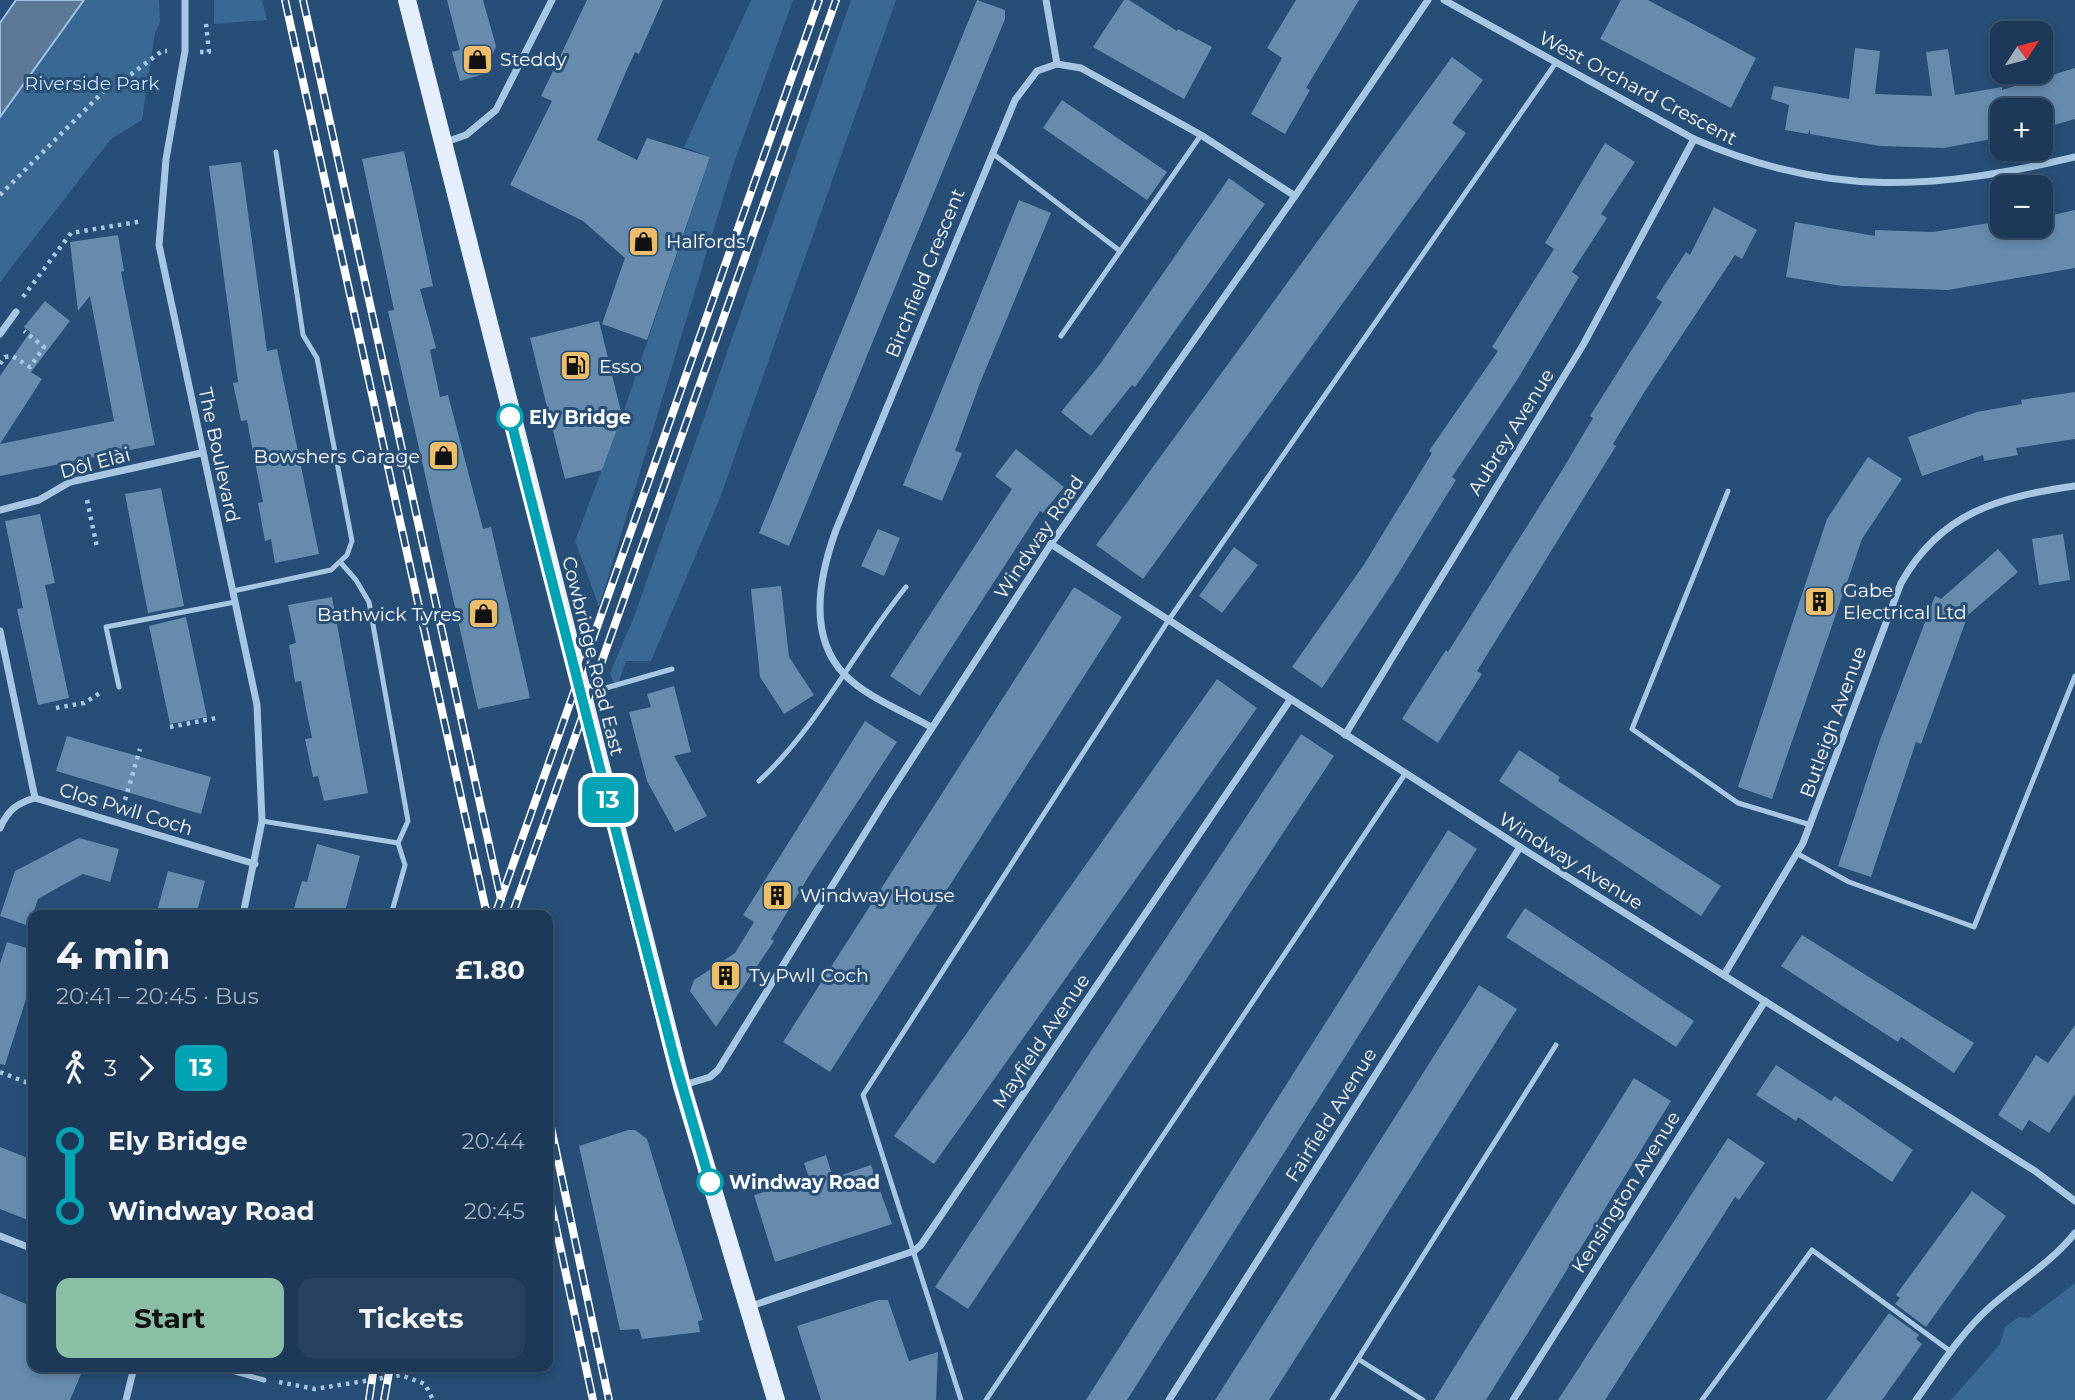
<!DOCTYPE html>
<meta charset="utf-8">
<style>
body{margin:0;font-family:Montserrat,sans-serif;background:#25415e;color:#f1f3f6;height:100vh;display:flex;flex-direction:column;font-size:26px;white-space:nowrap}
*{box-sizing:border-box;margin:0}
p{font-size:23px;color:#a0adba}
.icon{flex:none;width:38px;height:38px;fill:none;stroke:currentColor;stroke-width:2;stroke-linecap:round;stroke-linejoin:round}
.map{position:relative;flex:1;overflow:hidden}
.panel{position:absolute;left:28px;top:910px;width:525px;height:462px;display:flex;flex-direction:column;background:#1c3a58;border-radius:14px;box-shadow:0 4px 10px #0003,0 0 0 2px #3a546e}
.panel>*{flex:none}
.badge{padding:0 14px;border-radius:10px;font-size:24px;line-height:46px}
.needle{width:46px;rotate:54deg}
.buttons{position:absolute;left:1990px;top:21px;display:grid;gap:14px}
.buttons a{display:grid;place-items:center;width:63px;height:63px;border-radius:14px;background:#1c3a58;box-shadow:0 4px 10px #0003,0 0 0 2px #3a546e;font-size:35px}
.map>.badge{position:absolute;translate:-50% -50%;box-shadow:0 0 0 4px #fff}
.legs{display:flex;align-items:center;gap:10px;height:77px;padding:0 28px;font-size:23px}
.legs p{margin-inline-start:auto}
.head{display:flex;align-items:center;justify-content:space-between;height:119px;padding:0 28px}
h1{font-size:38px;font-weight:700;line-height:52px}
.cta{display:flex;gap:14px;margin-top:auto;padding:14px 28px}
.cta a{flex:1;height:80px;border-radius:14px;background:#8abfa5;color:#111;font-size:28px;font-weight:700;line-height:80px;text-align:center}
.cta a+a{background:#25415e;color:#f1f3f6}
ul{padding:0 28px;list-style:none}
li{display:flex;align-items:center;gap:24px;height:70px;font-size:26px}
li i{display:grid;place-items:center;width:10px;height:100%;margin:0 9px;background:currentColor}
li i::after{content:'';width:18px;height:18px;margin:-9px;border:5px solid;border-radius:50%;background:#1c3a58}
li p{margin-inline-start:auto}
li:first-child i{background:linear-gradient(#0000 50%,currentColor 0)}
li:last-child i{background:linear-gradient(currentColor 50%,#0000 0)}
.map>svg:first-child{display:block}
</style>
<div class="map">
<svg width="2075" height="1400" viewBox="0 0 2075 1400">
<rect width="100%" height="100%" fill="#264e76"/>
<g fill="#396893">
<polygon points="84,0 159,0 160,22 155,33 142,120 111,139 0,282 0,117"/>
<polygon points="214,0 262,0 267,20 214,24"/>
<polygon points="751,0 793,0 733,166 599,607 575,541 622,416 710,157 684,147"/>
<polygon points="851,0 896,0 720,498 651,661 626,661 616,690 610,673 634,617"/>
<polygon points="2075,1283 2075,1400 1951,1400 2000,1344 2005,1327 2019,1317 2029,1318"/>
</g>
<polygon fill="#5b7997" stroke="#9bc1e3" stroke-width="2" points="16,0 84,0 0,117 0,23"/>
<g fill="#668bac">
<polygon points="447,0 483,0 496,46 484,74 460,81 452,52 460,50"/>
<polygon points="587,0 663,0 639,54 635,52 625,74 597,140 637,160 647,138 710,157 647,340 602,324 625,258 583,221 510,185 552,101 541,96"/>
<polygon points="977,0 1005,10 1005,19 789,546 759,533"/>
<polygon points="1124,0 1129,0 1177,31 1178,29 1212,47 1184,99 1093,47"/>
<polygon points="1296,0 1359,0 1306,88 1310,90 1285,134 1251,114 1282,58 1267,48"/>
<polygon points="1621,0 1648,0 1756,58 1731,108 1600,39"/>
<polygon points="1855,48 1880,51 1875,94 1932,96 1926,52 1948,49 1955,95 2002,87 2002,90 2075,68 2075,119 2047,127 2043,110 2002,110 2002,137 1944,148 1880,146 1810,134 1810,130 1808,134 1785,130 1789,105 1771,99 1774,86 1849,99"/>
<polygon points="1452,57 1483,80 1452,123 1466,133 1143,579 1096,545"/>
<polygon points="1062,100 1167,172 1147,200 1043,128"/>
<polygon points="1605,143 1635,162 1601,214 1607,218 1572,272 1579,277 1517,380 1452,477 1456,480 1393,582 1322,688 1292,667 1365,563 1432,453 1429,451 1498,351 1492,347 1554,249 1545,243"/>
<polygon points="404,151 433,286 420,289 436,348 430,350 440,397 448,395 483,529 491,527 530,698 478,709 388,311 394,310 362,159"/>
<polygon points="241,162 267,351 277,349 319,554 275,563 271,539 265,541 258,503 263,502 251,442 247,420 241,421 233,383 238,382 209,166"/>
<polygon points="1229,178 1265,204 1135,387 1132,385 1091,436 1061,412 1101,363"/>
<polygon points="1019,200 1051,213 980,383 955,451 962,453 942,501 903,485"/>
<polygon points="1714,207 1757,230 1742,259 1735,255 1645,391 1613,444 1616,446 1477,671 1482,674 1438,743 1402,719 1446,650 1448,652 1561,472 1593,418 1590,416 1662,302 1656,298 1686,252 1690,255"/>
<polygon points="2075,210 2075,268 1948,290 1842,286 1786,277 1795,222 1875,236 1875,230 1933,232 2002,221 2002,226 2040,226 2040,218"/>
<polygon points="118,235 124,271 121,272 155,445 0,476 0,444 114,421 90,296 78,311 70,242"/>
<polygon points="45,301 70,321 31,372 42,379 0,444 0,376 30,332 24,327"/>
<polygon points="599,321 622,416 602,470 565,479 530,338"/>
<polygon points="2075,392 2075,439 2016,448 2018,455 1984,461 1983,455 1922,476 1908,437 1977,412 2022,404 2021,400"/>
<polygon points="1016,449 1064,487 1043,513 1040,511 920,696 890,676 1012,489 995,476"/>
<polygon points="1868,457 1902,479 1862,539 1772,799 1738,787 1827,519"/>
<polygon points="161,488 184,606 148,613 125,494"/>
<polygon points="40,514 55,583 45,585 69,698 38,705 17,609 23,608 5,521"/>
<polygon points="878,529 900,538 884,576 861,566"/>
<polygon points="2063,534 2070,580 2039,585 2032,539"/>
<polygon points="1234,547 1258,565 1222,613 1199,596"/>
<polygon points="1998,549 2018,572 1968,615 1921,744 1916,742 1871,877 1838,866 1880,740 1935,596 1941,599"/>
<polygon points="781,586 789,657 814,695 784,714 760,677 751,589"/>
<polygon points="1074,587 1122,617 830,1072 783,1042"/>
<polygon points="332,597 368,793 324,801 318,776 313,777 305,739 312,738 306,709 301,681 295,682 289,645 296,643 288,605"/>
<polygon points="186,617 207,717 170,724 149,626"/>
<polygon points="1217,679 1257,708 934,1164 894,1136"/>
<polygon points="674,686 691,752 674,756 707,816 675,832 647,781 629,712 651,707 647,694"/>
<polygon points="865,721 897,742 812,871 771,939 774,941 716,1027 690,991 694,980 735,953 754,922 743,915"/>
<polygon points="1301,734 1334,756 968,1309 935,1287"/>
<polygon points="67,736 211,777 201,814 56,771"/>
<polygon points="1519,750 1560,777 1558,781 1721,886 1701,916 1499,781"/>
<polygon points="1448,830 1477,849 1451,890 1127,1400 1086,1400"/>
<polygon points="79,838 119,849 110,882 83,874 59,887 38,899 29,926 0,916 15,871"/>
<polygon points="317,844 360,856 344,915 292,915 302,881 307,882"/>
<polygon points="168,871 205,881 196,915 156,915"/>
<polygon points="1525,908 1694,1021 1676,1047 1506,937"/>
<polygon points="1802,935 1974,1043 1954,1073 1901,1037 1898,1042 1781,966"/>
<polygon points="7,942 33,950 33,977 5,1065 0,1064 0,964"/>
<polygon points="1479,985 1517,1009 1323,1315 1269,1400 1215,1400"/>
<polygon points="2075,1025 2075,1094 2049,1133 2029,1120 2022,1131 1998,1115 2036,1055 2048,1063"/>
<polygon points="1776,1065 1831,1101 1835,1096 1913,1150 1892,1182 1798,1117 1796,1121 1756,1095"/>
<polygon points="1634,1078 1671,1101 1598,1220 1486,1400 1434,1400"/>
<polygon points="628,1130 635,1130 647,1139 703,1320 698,1321 700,1332 642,1339 639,1329 620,1330 579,1146"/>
<polygon points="1728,1138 1765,1163 1739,1200 1735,1197 1605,1400 1558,1400"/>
<polygon points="0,1147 33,1160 33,1222 0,1209"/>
<polygon points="826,1155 833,1178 871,1165 892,1224 775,1262 754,1195 809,1178 804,1163"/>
<polygon points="1972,1191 2006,1216 1926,1327 1895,1304 1900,1298 1896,1295"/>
<polygon points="0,1293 33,1307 33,1367 84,1367 70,1400 0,1400"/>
<polygon points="878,1300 888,1300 909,1361 938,1352 936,1400 821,1400 797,1326"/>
<polygon points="1889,1313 1919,1335 1916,1339 1922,1344 1882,1400 1826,1400"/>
</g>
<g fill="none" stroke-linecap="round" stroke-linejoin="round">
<g stroke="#a6c6e2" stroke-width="4.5" stroke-dasharray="3.5 5" stroke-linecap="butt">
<polyline points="200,52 209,52 206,24"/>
<polyline points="0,195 106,89 121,82 162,51 167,51"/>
<polyline points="23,297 71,233 143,221"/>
<polyline points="0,364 5,357 12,356 30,367 44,347 24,331"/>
<polyline points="87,500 97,547"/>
<polyline points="56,708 84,703 103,691"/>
<polyline points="170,727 216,718"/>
<polyline points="125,800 140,749"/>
<polyline points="0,1072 33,1085"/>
<polyline points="279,1382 315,1389 401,1375 425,1384 433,1400"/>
</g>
<g stroke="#a6c6e2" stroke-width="5">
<polyline points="992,153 1120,251"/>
<polyline points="1061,336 1201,135"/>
<polyline points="1728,491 1632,729 1738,803 1811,825"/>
<polyline points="341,563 356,580 369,602 408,821 398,843"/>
<polyline points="233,591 331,570 347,555 352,541 317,358 303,335 276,152"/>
<polyline points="119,687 106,627 235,602"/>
<polyline points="585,694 672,669"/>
<path d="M759 781C819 726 855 649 906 587"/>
<polyline points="262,821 398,843 405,865 391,915"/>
<polyline points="1798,854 1849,882 1974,927 2075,676"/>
<polyline points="1358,1359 1423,1400"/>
<polyline points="217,1367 264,1380"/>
<polyline points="961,1400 863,1095 1168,621 1555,64"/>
<polyline points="986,1400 1405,774"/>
<polyline points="1332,1400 1556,1045"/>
<polyline points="1702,1400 1812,1250 1950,1351"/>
</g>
<g stroke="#a6c6e2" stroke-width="7">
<polyline points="185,0 185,51 166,159 159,245 257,705 262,821 243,915"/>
<polyline points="1046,0 1057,64"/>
<path d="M1444 0 1694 139C1828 198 1937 190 2075 157"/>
<polyline points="443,143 466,135 496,110 552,0"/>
<polyline points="0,334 16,312"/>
<polyline points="0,510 39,500 70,482 201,453"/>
<polyline points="1051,544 1520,847 2035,1171 2075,1201"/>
<polyline points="0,631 35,798"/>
<path d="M931 727C903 711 866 697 844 674 807 635 820 574 836 530L1015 100 1037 71 1057 64 1081 68 1201 135 1295 196"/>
<polyline points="1345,735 1583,345 1694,139"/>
<path d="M0 828C8 810 17 803 35 798L255 864"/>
<path d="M1724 975 1803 843 1901 583C1941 512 1999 497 2075 486"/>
<polyline points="684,1085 710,1077 718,1070 886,799 1051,544 1295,196 1428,0"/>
<polyline points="0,1236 33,1249"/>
<polyline points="748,1307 914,1251 921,1245 1290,700"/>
<polyline points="126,1400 134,1367"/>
<polyline points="1169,1400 1520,847"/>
<polyline points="1513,1400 1765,1001"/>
<path d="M1916 1400C1939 1368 1960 1334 1990 1307 2018 1282 2051 1263 2075 1233"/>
</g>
<polyline stroke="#e5effb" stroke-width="18" points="407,0 682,1086 776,1400"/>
<defs>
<g id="rail">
<polyline points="285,0 487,915"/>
<polyline points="303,0 501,899"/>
<polyline points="495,915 819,0"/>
<polyline points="512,915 836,0"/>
<polyline points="548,1113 609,1400"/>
<polyline points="548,1190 593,1400"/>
<polyline points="369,1400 374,1367"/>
<polyline points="384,1400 390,1367"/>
</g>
</defs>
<use href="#rail" stroke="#fff" stroke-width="8"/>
<use href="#rail" stroke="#264e76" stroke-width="5" stroke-dasharray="16" stroke-linecap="butt"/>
</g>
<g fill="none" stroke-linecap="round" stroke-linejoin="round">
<defs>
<polyline id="line-1" points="510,417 675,1061 710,1182"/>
</defs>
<use href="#line-1" stroke="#fff" stroke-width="16"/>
<use href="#line-1" stroke="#00a3b4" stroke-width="10"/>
</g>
<defs>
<symbol id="shop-square" viewBox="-11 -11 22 22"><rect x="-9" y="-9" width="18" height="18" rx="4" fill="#ebbd6c" stroke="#264e76"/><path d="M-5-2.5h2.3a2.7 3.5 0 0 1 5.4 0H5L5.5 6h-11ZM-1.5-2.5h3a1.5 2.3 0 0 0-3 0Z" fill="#111"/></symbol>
<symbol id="fuel-square" viewBox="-11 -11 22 22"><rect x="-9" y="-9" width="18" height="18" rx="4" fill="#ebbd6c" stroke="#264e76"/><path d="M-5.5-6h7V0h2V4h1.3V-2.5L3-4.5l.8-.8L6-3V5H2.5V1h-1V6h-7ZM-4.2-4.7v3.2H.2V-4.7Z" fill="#111"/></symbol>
<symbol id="building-square" viewBox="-11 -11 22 22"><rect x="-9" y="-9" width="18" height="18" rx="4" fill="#ebbd6c" stroke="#264e76"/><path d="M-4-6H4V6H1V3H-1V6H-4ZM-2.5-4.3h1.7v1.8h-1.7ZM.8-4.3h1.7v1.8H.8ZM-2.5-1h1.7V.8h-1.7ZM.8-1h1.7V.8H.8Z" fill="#111"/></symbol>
</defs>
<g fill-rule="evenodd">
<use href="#shop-square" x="460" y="42" width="35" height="35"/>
<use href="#shop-square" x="626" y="224" width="35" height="35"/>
<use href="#fuel-square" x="558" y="348" width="35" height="35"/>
<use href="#shop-square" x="426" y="438" width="35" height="35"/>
<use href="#building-square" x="1802" y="584" width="35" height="35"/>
<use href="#shop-square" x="466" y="596" width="35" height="35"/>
<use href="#building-square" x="760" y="878" width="35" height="35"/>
<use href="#building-square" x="708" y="958" width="35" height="35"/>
</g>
<g fill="#fff" stroke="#00a3b4" stroke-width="3.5">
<circle cx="510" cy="417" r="12"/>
<circle cx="710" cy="1182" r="12"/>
</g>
<g text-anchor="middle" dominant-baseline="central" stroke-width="6" stroke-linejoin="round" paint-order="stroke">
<g font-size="19" fill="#fff" stroke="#264e76" text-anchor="start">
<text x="500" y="59">Steddy</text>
<text x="666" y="241">Halfords</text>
<text x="599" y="366">Esso</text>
<text x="420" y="456" text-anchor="end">Bowshers Garage</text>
<text x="1843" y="590">Gabe<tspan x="1843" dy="22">Electrical Ltd</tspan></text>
<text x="461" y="614" text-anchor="end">Bathwick Tyres</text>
<text x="800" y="895">Windway House</text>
<text x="749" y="975">Ty Pwll Coch</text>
</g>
<g font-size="19" fill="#c9def2" stroke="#264e76">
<text x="92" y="83">Riverside Park</text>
</g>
<g font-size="19" fill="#fff" stroke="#264e76">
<text transform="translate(1638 88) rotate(28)">West Orchard Crescent</text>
<text transform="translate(925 273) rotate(-68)">Birchfield Crescent</text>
<text transform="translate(1511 432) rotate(-58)">Aubrey Avenue</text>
<text transform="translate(219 455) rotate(78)">The Boulevard</text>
<text transform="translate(95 463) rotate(-15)">Dôl Elài</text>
<text transform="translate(1039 537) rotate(-56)">Windway Road</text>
<text transform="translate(593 656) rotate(76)">Cowbridge Road East</text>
<text transform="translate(1833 722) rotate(-70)">Butleigh Avenue</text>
<text transform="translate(126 809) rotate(17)">Clos Pwll Coch</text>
<text transform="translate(1571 861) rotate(32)">Windway Avenue</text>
<text transform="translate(1041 1041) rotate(-56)">Mayfield Avenue</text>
<text transform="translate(1331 1115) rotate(-58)">Fairfield Avenue</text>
<text transform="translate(1626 1192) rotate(-58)">Kensington Avenue</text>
</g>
<g font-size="19" font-weight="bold" fill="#fff" stroke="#264e76" text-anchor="start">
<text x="529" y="417">Ely Bridge</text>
<text x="729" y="1182">Windway Road</text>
</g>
</g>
</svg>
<div class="buttons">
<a><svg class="needle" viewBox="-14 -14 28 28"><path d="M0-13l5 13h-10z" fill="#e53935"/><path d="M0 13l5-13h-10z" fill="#a0adba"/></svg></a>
<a>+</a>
<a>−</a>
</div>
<b class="badge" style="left:608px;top:800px;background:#00a3b4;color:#fff">13</b>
<section class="panel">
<div class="head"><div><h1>4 min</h1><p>20:41 – 20:45 · Bus</p></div><b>£1.80</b></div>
<div class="legs"><svg class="icon" aria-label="walk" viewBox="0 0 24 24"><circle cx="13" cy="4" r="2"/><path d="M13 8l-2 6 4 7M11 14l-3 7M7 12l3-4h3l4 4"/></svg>3<svg class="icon" aria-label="forward" viewBox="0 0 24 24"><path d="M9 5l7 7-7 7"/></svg><b class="badge" style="background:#00a3b4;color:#fff">13</b></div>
<ul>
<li><i style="color:#00a3b4"></i><b>Ely Bridge</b><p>20:44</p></li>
<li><i style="color:#00a3b4"></i><b>Windway Road</b><p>20:45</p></li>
</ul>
<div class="cta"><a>Start</a><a>Tickets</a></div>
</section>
</div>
